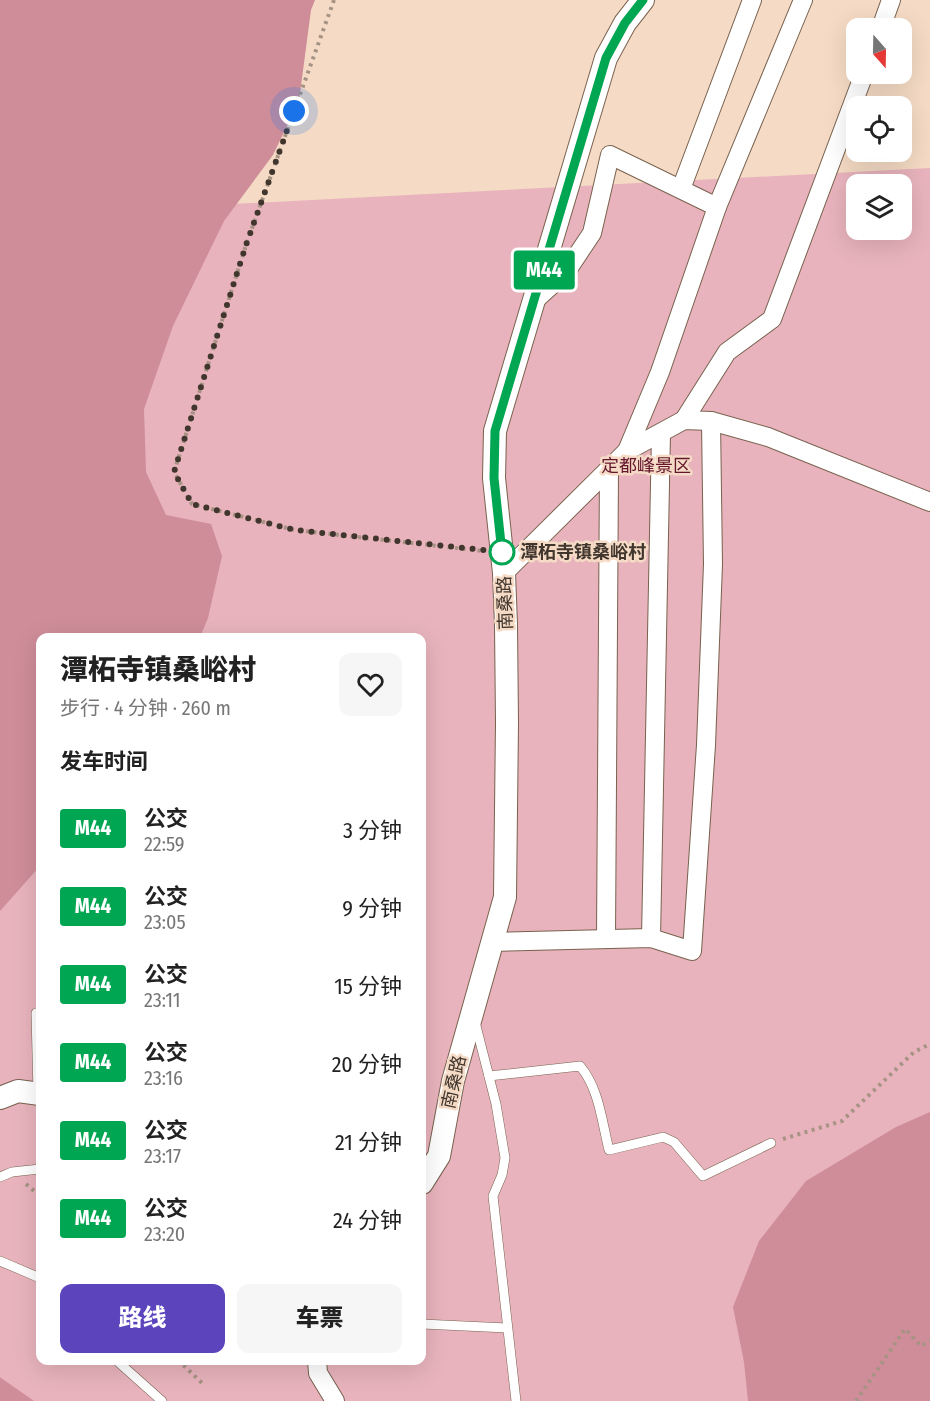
<!DOCTYPE html>
<html lang="zh">
<meta charset="utf-8">
<style>
body{margin:0;font-family:"Fira Sans Condensed","Noto Sans SC",sans-serif;background:#f6f6f6;color:#222;height:100vh;display:flex;flex-direction:column;font-size:22px;white-space:nowrap}
*{box-sizing:border-box;margin:0}
p{font-size:20px;color:#767676}
.icon{flex:none;width:33px;height:33px;fill:none;stroke:currentColor;stroke-width:2;stroke-linecap:round;stroke-linejoin:round}
.map{position:relative;flex:1;overflow:hidden}
.side{position:absolute;left:36px;top:633px;width:390px;height:732px;display:flex;flex-direction:column;background:#fff;border-radius:12px;box-shadow:0 6px 24px #0002}
.side>*{flex:none}
.badge{padding:0 12px;border-radius:4px;font-size:21px;line-height:39px}
.needle{width:39px;rotate:160deg}
.tools{position:absolute;left:846px;top:18px;display:grid;gap:12px}
.tools a{display:grid;place-items:center;width:66px;height:66px;border-radius:12px;background:#fff;box-shadow:0 6px 24px #0002;font-size:30px}
.you{position:absolute;width:30px;height:30px;margin:-15px;border:4px solid #fff;border-radius:50%;background:#1a73e8;box-shadow:0 0 0 9px #1a73e833}
.map>.badge{position:absolute;translate:-50% -50%;box-shadow:0 0 0 3px #fff}
h2{padding:0 24px;font-size:22px;line-height:54px}
.round{display:grid;place-items:center;flex:none;width:63px;height:63px;border-radius:12px;background:#f6f6f6}
.headline{display:flex;align-items:center;justify-content:space-between;height:102px;padding:0 24px}
h1{font-size:28px;font-weight:800;line-height:45px}
.action{display:flex;gap:12px;margin-top:auto;padding:12px 24px}
.action a{flex:1;height:69px;border-radius:12px;background:#5c44bc;color:#fff;font-size:24px;font-weight:800;line-height:69px;text-align:center}
.action a+a{background:#f6f6f6;color:#222}
ul{padding:0;list-style:none}
li{display:flex;align-items:center;gap:18px;height:78px;padding:0 24px}
li div{flex:1}
li b{display:block;font-size:22px}
li em{font-style:normal}
li .badge{min-width:66px;font-weight:700;text-align:center}
.map>svg:first-child{display:block}
</style>
<div class="map">
<svg width="930" height="1401" viewBox="0 0 930 1401">
<rect width="100%" height="100%" fill="#f5dbc5"/>
<path fill="#e8b3bc" fill-rule="evenodd" d="M930 168V1401H0V216ZM856 184H902V230H856ZM40 638H422V1360H40Z"/>
<g fill="#ce8d99">
<polygon points="0,0 315,0 311,10 299,101 273,155 224,221 173,326 144,409 146,472 166,515 211,524 222,556 208,618 200,637 40,638 40,866 0,911"/>
<polygon points="930,1112 930,1401 748,1401 744,1362 733,1307 759,1241 806,1181 896,1127"/>
<polygon points="0,1377 1,1378 34,1401 0,1401"/>
</g>
<g fill="none" stroke-linecap="round" stroke-linejoin="round">
<defs>
<g id="service">
<polyline points="475,1022 496,1104 505,1158 502,1175 493,1196 516,1401"/>
<path d="M489 1076 580 1066C599 1088 602 1122 609 1150L663 1137 674 1142 703 1176 771 1143"/>
<polyline points="38,1093 36,1013 40,1013"/>
<polyline points="0,1177 12,1172 40,1169"/>
<polyline points="0,1261 40,1278"/>
<polyline points="422,1324 507,1328"/>
<polyline points="116,1360 162,1401"/>
</g>
<g id="minor">
<polyline points="881,28 891,0"/>
<polyline points="681,189 752,0"/>
<polyline points="717,207 803,0"/>
<polyline points="535,300 566,272 592,233 610,155 717,207 660,372 627,451"/>
<polyline points="684,420 727,352 772,319 864,74"/>
<polyline points="504,573 627,451 684,420 711,421 768,437 930,502"/>
<polyline points="606,938 609,469"/>
<polyline points="651,938 661,433"/>
<polyline points="491,942 651,938 692,951 706,745 713,564 711,421"/>
<polyline points="317,1360 318,1373 335,1401"/>
</g>
<g id="tertiary">
<polyline points="0,1098 18,1091 40,1094"/>
<polyline points="422,1183 439,1156 453,1081 505,897 507,723 506,625 504,573 494,478 495,431 606,58 625,23 643,0"/>
</g>
</defs>
<use href="#service" stroke="#79624f" stroke-width="10"/>
<use href="#minor" stroke="#79624f" stroke-width="20"/>
<use href="#tertiary" stroke="#79624f" stroke-width="24"/>
<g stroke="#a79383" stroke-width="4" stroke-dasharray="3 4.5" stroke-linecap="butt">
<polyline points="334,0 246,245 174,472 192,504 295,530 483,551"/>
<polyline points="783,1139 842,1121 914,1052 930,1044"/>
<polyline points="26,1184 40,1196"/>
<polyline points="178,1360 204,1385"/>
<polyline points="856,1401 905,1329 921,1346 930,1341"/>
</g>
<use href="#service" stroke="#fff" stroke-width="9"/>
<use href="#minor" stroke="#fff" stroke-width="18"/>
<use href="#tertiary" stroke="#fff" stroke-width="22"/>
</g>
<g fill="none" stroke-linecap="round" stroke-linejoin="round">
<defs>
<polyline id="line" points="502,553 494,478 495,431 606,58 625,23 643,0"/>
</defs>
<use href="#line" stroke="#fff" stroke-width="14"/>
<use href="#line" stroke="#00a651" stroke-width="9"/>
<polyline stroke="#41362e" stroke-width="6" stroke-dasharray="0 10.8" points="294,111 246,245 174,472 192,504 295,530 502,552"/>
</g>
<circle fill="#fff" stroke="#00a651" stroke-width="3" cx="502" cy="552" r="12"/>
<g text-anchor="middle" dominant-baseline="central" stroke-width="5" stroke-linejoin="round" paint-order="stroke">
<g font-size="18" fill="#64162e" stroke="#f5dbc5">
<text x="646" y="466">定都峰景区</text>
</g>
<g font-size="18" font-weight="bold" fill="#41362e" stroke="#f5dbc5" text-anchor="start">
<text x="520" y="552">潭柘寺镇桑峪村</text>
</g>
<g font-size="18" fill="#41362e" stroke="#f5dbc5">
<text transform="translate(505 603) rotate(-92)">南桑路</text>
<text transform="translate(454 1082) rotate(-77)">南桑路</text>
</g>
</g>
</svg>
<div class="tools">
<a><svg class="needle" viewBox="-14 -14 28 28"><path d="M0-13l5 13h-10z" fill="#e53935"/><path d="M0 13l5-13h-10z" fill="#767676"/></svg></a>
<a><svg class="icon" aria-label="locate" viewBox="0 0 24 24"><circle cx="12" cy="12" r="6"/><path d="M12 2v4M12 18v4M2 12h4M18 12h4"/></svg></a>
<a><svg class="icon" aria-label="layers" viewBox="0 0 24 24"><path d="M12 4l9 5-9 5-9-5zM3 14l9 5 9-5"/></svg></a>
</div>
<div class="you" style="left:294px;top:111px"></div>
<b class="badge" style="left:544px;top:270px;background:#00a651;color:#fff">M44</b>
<section class="side">
<div class="headline"><div><h1>潭柘寺镇桑峪村</h1><p>步行 · 4 分钟 · 260 m</p></div><a class="round"><svg class="icon" aria-label="heart" viewBox="0 0 24 24"><path d="M12 20l-8-8c-3-5 5-10 8-4 3-6 11-1 8 4z"/></svg></a></div>
<h2>发车时间</h2>
<ul>
<li><span class="badge" style="background:#00a651;color:#fff">M44</span><div><b>公交</b><p>22:59</p></div><em>3 分钟</em></li>
<li><span class="badge" style="background:#00a651;color:#fff">M44</span><div><b>公交</b><p>23:05</p></div><em>9 分钟</em></li>
<li><span class="badge" style="background:#00a651;color:#fff">M44</span><div><b>公交</b><p>23:11</p></div><em>15 分钟</em></li>
<li><span class="badge" style="background:#00a651;color:#fff">M44</span><div><b>公交</b><p>23:16</p></div><em>20 分钟</em></li>
<li><span class="badge" style="background:#00a651;color:#fff">M44</span><div><b>公交</b><p>23:17</p></div><em>21 分钟</em></li>
<li><span class="badge" style="background:#00a651;color:#fff">M44</span><div><b>公交</b><p>23:20</p></div><em>24 分钟</em></li>
</ul>
<div class="action"><a>路线</a><a>车票</a></div>
</section>
</div>
